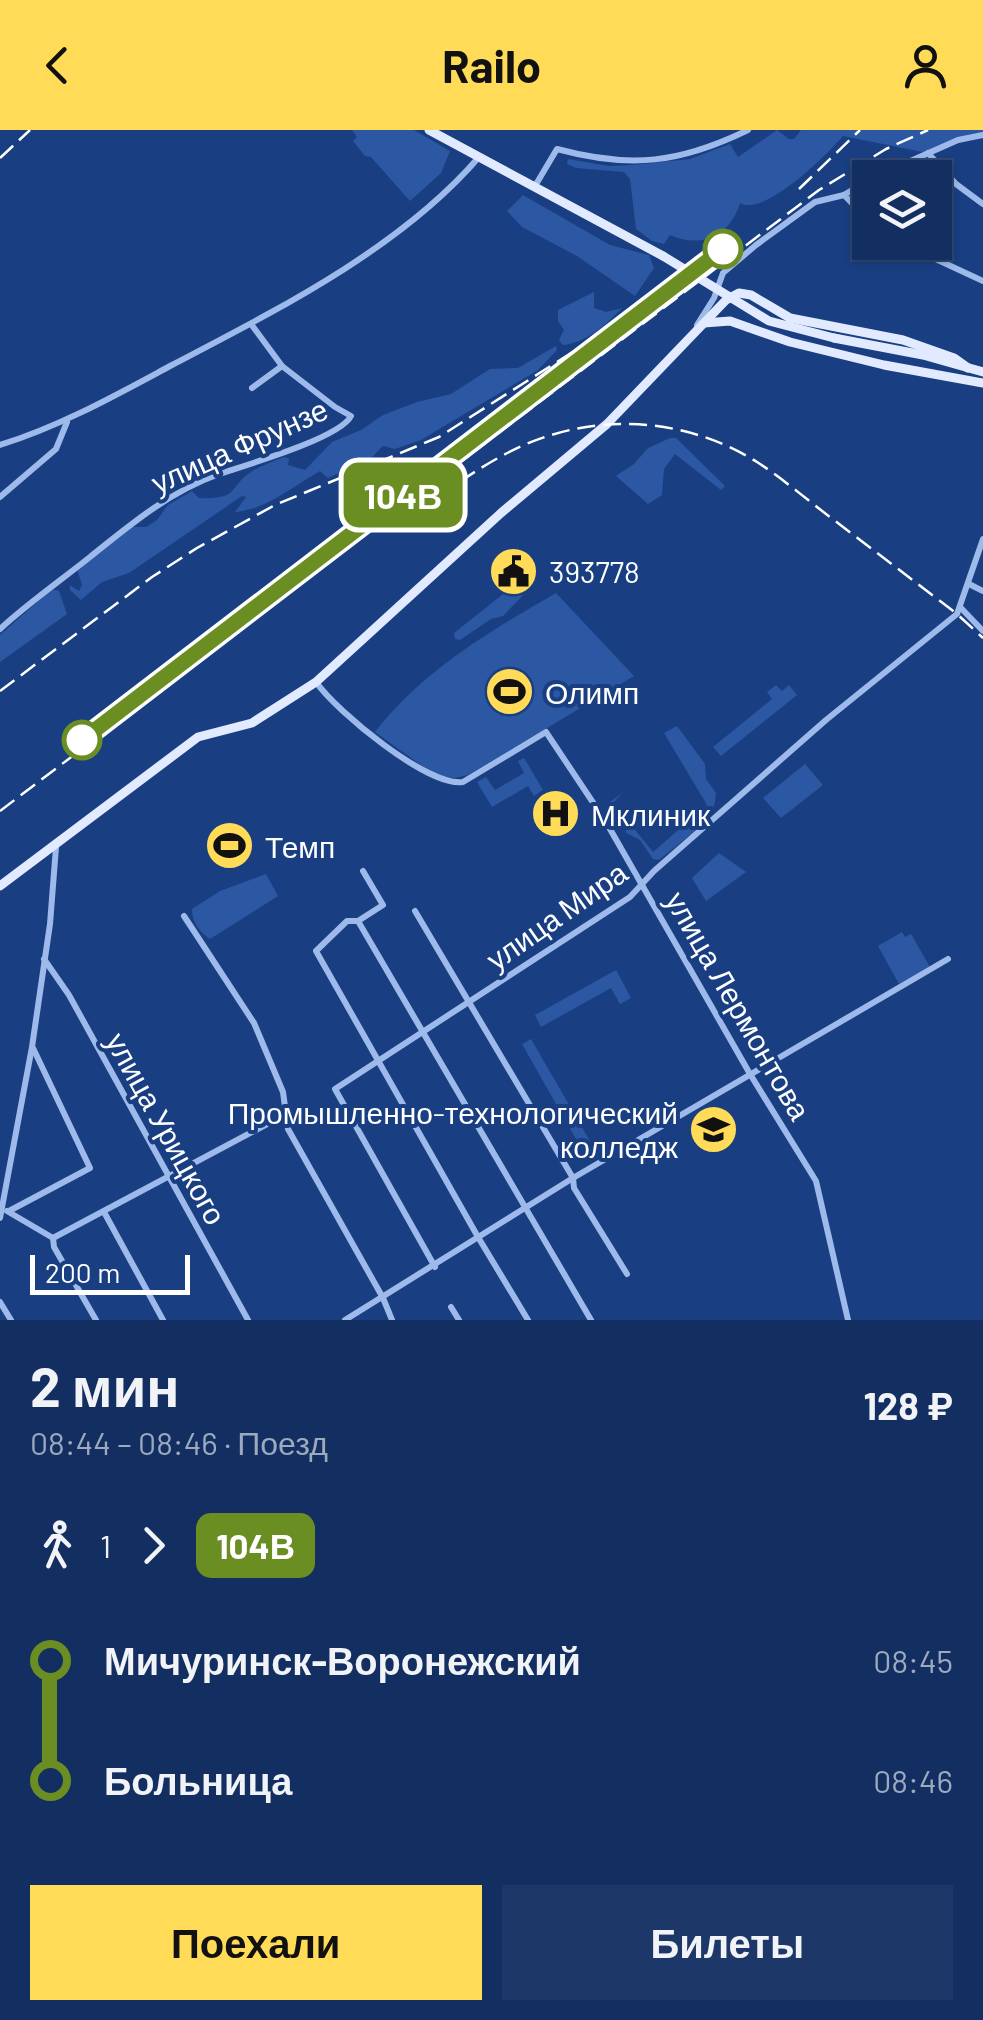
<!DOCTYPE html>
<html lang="ru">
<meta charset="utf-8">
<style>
body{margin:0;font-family:Barlow,sans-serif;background:#1c3768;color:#f1f3f6;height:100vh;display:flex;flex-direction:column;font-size:38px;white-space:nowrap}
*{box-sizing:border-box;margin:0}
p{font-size:32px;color:#9da9be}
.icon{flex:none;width:55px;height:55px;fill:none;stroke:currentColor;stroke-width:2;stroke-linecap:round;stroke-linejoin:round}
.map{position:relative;height:1190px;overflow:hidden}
.panel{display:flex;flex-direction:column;background:#132f62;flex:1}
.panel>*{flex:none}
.badge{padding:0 20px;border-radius:15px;font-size:35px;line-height:65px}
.buttons{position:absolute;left:852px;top:30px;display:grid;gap:20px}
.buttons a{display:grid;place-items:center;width:100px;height:100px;border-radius:0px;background:#132f62;box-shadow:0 2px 8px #0004,0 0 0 2px #324a77;font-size:50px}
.scale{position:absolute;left:30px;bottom:25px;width:160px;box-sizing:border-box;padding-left:10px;border:5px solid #fff;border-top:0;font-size:28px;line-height:35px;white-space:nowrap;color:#fff;-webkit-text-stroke:8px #193f82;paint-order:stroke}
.map>.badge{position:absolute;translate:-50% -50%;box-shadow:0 0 0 5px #fff}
.legs{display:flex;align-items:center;gap:15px;height:110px;padding:0 30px;font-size:32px}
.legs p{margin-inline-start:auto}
.head{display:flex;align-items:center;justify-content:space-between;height:170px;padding:0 30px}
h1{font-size:55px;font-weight:700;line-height:75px}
.primary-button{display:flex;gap:20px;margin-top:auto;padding:20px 30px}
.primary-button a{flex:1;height:115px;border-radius:0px;background:#ffdb57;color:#111;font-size:40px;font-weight:700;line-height:115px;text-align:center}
.primary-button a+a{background:#1c3768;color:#f1f3f6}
ul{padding:0 30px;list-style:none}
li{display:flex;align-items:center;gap:35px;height:120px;font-size:38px}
li i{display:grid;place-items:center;width:15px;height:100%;margin:0 12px;background:currentColor}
li i::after{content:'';width:25px;height:25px;margin:-12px;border:8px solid;border-radius:50%;background:#132f62}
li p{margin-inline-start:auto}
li:first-child i{background:linear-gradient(#0000 50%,currentColor 0)}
li:last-child i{background:linear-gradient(currentColor 50%,#0000 0)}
header{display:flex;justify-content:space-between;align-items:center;height:130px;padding:0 30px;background:#ffdb57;color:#111;font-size:45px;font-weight:700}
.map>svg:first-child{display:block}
</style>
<header><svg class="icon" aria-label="back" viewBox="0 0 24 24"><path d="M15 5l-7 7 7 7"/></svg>Railo<svg class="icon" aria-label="person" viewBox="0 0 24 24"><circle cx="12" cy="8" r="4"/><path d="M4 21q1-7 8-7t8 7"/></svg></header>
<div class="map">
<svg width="983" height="1190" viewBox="0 0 983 1190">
<rect width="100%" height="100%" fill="#193f82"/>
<g fill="#2c57a2">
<polygon points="352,0 414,0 450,21 441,43 410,71 371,27 365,26 353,11 357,7"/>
<path d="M777 0 789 9H794L801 0H983V5L928 23 843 6C826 26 764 87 740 73 730 106 702 119 670 105L664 114 652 111 636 99 630 49 624 42 576 38 567 34 568 29 609 36 632 35 690 29 730 14 738 27Z"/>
<polygon points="523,65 610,115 649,125 654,138 635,166 577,126 522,97 507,81"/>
<path d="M594 162V178L606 182 622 178C607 194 586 213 563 215L559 210 564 200 558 191V180Z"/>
<path d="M556 216 557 220 538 240 421 310 395 319 383 316 370 329 328 348 320 341C292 357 267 379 235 382L246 367 242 366 129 443 102 452 81 470 70 460V455L79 461 82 455 77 439 133 397H146L157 390 168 375 192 361 199 368C242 370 228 355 254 340 263 335 274 331 284 327L289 329 288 335 305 340 332 312 361 300 383 285 417 272 451 264 490 239 518 238Z"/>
<polygon points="670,308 676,308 725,356 721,360 675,324 664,339 662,365 648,374 616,346 634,334 648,318"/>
<polygon points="531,448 535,453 503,486 491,489 460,510 455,509 454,503 522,449"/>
<polygon points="52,459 59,461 67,484 0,532 0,505"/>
<path d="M556 463 634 546 468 645 455 648 436 646 375 602C422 541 490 501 556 463Z"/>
<polygon points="776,555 782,561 789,555 797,565 721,626 713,617 772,569 767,562"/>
<polygon points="677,596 705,634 706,649 716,663 715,672 711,683 695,701 659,730 653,729 640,710 626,703 627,695 611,684 606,675 622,663 613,673 653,722 707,675 664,603"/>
<polygon points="524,628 543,660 534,666 528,656 492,677 477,652 486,647 495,660 524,643 518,631"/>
<polygon points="805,634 823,655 781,688 763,668"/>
<polygon points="719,723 746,742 706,771 692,748"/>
<path d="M266 744 278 766 210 809C199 802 192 792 192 779L220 761Z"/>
<polygon points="902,802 905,807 911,804 930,837 899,854 878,816"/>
<polygon points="616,840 631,868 620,874 611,858 541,897 535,885"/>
<polygon points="531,909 594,1018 606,1012 611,1020 589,1032 522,914"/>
</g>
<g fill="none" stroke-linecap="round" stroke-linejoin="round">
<g stroke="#9dbaeb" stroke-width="6">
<polyline points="928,23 956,54 983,74"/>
<polyline points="872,48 958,10 983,5"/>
<path d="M535 56 557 19C631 39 680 33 748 0"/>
<polyline points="844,65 870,92"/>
<polyline points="899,112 983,151"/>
<polyline points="251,194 282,236"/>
<polyline points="697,195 714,168 723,143 756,115 815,72 844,65 870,49"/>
<path d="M0 315C61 296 116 265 172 235 277 180 401 118 479 27"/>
<polyline points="0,367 56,319 67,292"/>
<polyline points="969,454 983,461"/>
<polyline points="961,478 983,501"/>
<path d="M0 499C28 473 60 451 90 427 131 394 169 362 219 344 246 335 340 308 351 286L335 277 282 236 252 258"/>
<path d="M316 552C337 582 428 657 463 652L546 602 606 692 750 944 816 1051 848 1190"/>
<polyline points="363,741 383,775 358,791 347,791 316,821 478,1107 528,1190"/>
<polyline points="415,781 573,1048 574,1058 627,1144"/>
<polyline points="184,786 254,893 283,962 288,999 383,1168 392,1190"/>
<polyline points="358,791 591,1190"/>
<polyline points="44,829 69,865 248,1190"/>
<polyline points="7,1081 53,1108"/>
<polyline points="9,1081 90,1038 33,918"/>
<polyline points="104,1082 163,1190"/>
<polyline points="0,1088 32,917 50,794 56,717"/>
<polyline points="53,1108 269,993 287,988"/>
<polyline points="53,1108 54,1117 96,1190"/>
<polyline points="435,1137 335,959 630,767 654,741 826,590 957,484 983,409"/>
<polyline points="0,1172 11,1190"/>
<polyline points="451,1177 459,1190"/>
<polyline points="345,1190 573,1048 948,829"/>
</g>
<g stroke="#e1eaff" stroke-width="9">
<polyline points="429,0 663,126"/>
<polyline points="704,193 730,191 790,212 884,235 983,253"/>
<polyline points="834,208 923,225 983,242"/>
<polyline points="0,756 198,607 252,593 316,552 501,383 607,294 726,170 739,163 751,165 790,188 903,210 954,228 968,238"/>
</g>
<g stroke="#fff" stroke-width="2.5" stroke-dasharray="18 8" stroke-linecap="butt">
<polyline points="0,28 30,0"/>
<polyline points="799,59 860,0"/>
<path d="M397 398C437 368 477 336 524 315 600 282 687 288 757 332 782 348 806 369 830 387 872 419 914 451 957 484L983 508"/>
<polyline points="0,561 152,447 197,418 275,375 439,307 634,183"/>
<polyline points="0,681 819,60 886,19 928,0"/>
</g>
<polyline stroke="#e1eaff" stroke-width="9" points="663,126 769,191 834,208"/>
</g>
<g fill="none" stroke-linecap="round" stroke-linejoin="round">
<defs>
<polyline id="line-1" points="82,610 723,119"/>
</defs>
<use href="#line-1" stroke="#fff" stroke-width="22"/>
<use href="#line-1" stroke="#6b8e23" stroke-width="15"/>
</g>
<defs>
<symbol id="civic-disc" viewBox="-11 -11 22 22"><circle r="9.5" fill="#ffdb57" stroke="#193f82"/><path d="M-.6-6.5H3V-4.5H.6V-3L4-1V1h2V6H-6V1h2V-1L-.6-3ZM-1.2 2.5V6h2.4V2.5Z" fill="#111"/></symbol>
<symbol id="stadium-disc" viewBox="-11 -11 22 22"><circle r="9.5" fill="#ffdb57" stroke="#193f82"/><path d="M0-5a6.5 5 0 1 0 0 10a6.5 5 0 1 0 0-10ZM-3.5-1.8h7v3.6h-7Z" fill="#111"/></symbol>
<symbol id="hospital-disc" viewBox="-11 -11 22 22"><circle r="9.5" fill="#ffdb57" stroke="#193f82"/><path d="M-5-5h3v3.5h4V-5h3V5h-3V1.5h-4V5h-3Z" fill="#111"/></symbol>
<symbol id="university-disc" viewBox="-11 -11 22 22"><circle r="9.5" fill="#ffdb57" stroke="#193f82"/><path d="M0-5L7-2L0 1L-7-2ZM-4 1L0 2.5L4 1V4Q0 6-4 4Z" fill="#111"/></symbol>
</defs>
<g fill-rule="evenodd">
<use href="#civic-disc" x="486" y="414" width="55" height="55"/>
<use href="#stadium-disc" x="482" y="534" width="55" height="55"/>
<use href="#hospital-disc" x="528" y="656" width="55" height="55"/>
<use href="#stadium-disc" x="202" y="688" width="55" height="55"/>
<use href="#university-disc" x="686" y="972" width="55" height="55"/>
</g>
<g fill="#fff" stroke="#6b8e23" stroke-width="5">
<circle cx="723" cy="119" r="18"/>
<circle cx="82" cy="610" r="18"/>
</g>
<g text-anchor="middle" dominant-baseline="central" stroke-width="8" stroke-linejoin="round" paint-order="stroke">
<g font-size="30" fill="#fff" stroke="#193f82">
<text transform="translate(239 315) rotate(-24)">улица Фрунзе</text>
<text transform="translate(556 785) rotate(-35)">улица Мира</text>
<text transform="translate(739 875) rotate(60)">улица Лермонтова</text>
<text transform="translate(167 998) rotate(61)">улица Урицкого</text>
</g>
<g font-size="30" fill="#fff" stroke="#193f82" text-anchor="start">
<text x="549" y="441">393778</text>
<text x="545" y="562">Олимп</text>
<text x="591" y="684">Мклиник</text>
<text x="265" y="716">Темп</text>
<text x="678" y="982" text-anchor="end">Промышленно-технологический<tspan x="678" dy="34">колледж</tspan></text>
</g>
</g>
</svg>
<div class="buttons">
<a><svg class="icon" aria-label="layers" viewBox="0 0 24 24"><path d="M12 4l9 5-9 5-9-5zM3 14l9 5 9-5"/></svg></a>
</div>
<div class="scale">200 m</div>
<b class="badge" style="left:403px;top:365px;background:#6b8e23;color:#fff">104В</b>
</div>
<section class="panel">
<div class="head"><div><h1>2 мин</h1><p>08:44 – 08:46 · Поезд</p></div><b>128 ₽</b></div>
<div class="legs"><svg class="icon" aria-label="walk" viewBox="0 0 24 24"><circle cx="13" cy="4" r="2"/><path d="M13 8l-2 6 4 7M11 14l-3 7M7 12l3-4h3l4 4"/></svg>1<svg class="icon" aria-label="forward" viewBox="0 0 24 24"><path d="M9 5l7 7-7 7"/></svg><b class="badge" style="background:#6b8e23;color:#fff">104В</b></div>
<ul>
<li><i style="color:#6b8e23"></i><b>Мичуринск-Воронежский</b><p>08:45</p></li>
<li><i style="color:#6b8e23"></i><b>Больница</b><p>08:46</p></li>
</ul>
<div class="primary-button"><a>Поехали</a><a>Билеты</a></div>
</section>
